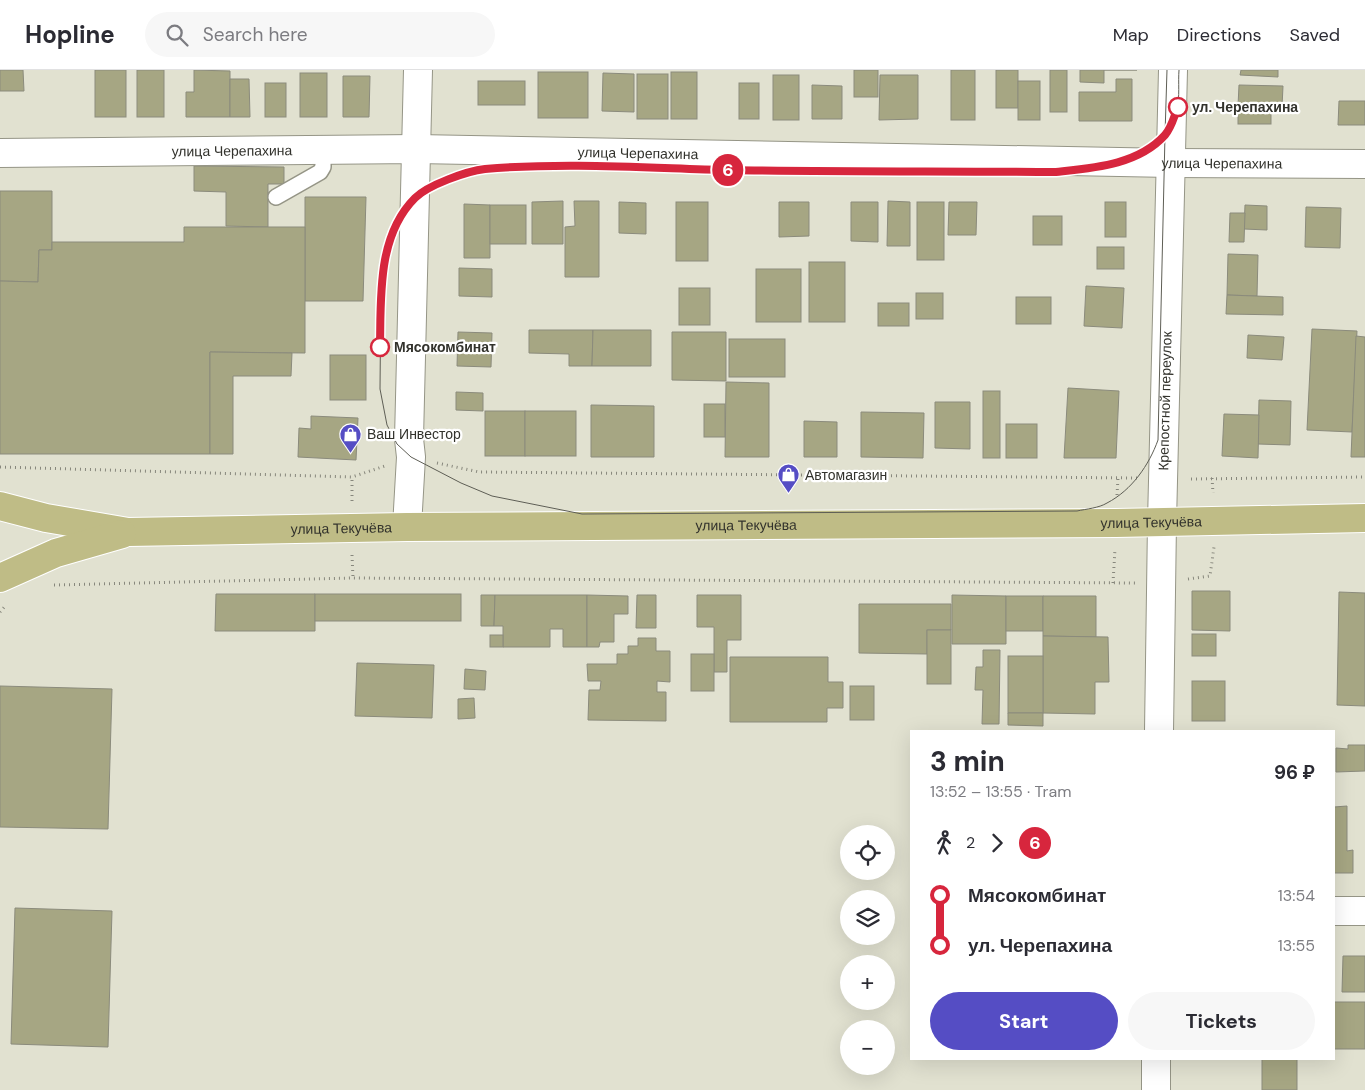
<!DOCTYPE html>
<meta charset="utf-8">
<style>
body{margin:0;font-family:"DM Sans",sans-serif;background:#f7f7f7;color:#2b2b33;height:100vh;display:flex;flex-direction:column;font-size:19px;white-space:nowrap}
*{box-sizing:border-box;margin:0}
p{font-size:16px;color:#7c7c81}
.icon{flex:none;width:28px;height:28px;fill:none;stroke:currentColor;stroke-width:2;stroke-linecap:round;stroke-linejoin:round}
.map{position:relative;flex:1;overflow:hidden}
.drawer{position:absolute;left:910px;top:660px;width:425px;height:330px;display:flex;flex-direction:column;background:#fff;border-radius:0px;box-shadow:0 5px 20px #0002}
.drawer>*{flex:none}
.badge{padding:0 10px;border-radius:16px;font-size:18px;line-height:32px}
.tools{position:absolute;left:840px;top:755px;display:grid;gap:10px}
.tools a{display:grid;place-items:center;width:55px;height:55px;border-radius:50%;background:#fff;box-shadow:0 5px 20px #0002;font-size:25px}
.map>.badge{position:absolute;translate:-50% -50%;box-shadow:0 0 0 2px #fff}
.legs{display:flex;align-items:center;gap:8px;height:55px;padding:0 20px;font-size:16px}
.legs p{margin-inline-start:auto}
.headline{display:flex;align-items:center;justify-content:space-between;height:85px;padding:0 20px}
h1{font-size:28px;font-weight:700;line-height:38px}
.cta{display:flex;gap:10px;margin-top:auto;padding:10px 20px}
.cta a{flex:1;height:58px;border-radius:30px;background:#554dc4;color:#fff;font-size:20px;font-weight:700;line-height:58px;text-align:center}
.cta a+a{background:#f7f7f7;color:#2b2b33}
ul{padding:0 20px;list-style:none}
li{display:flex;align-items:center;gap:18px;height:50px;font-size:19px}
li i{display:grid;place-items:center;width:8px;height:100%;margin:0 6px;background:currentColor}
li i::after{content:'';width:12px;height:12px;margin:-6px;border:4px solid;border-radius:50%;background:#fff}
li p{margin-inline-start:auto}
li:first-child i{background:linear-gradient(#0000 50%,currentColor 0)}
li:last-child i{background:linear-gradient(currentColor 50%,#0000 0)}
header{display:flex;align-items:center;gap:30px;box-sizing:border-box;height:70px;padding:0 25px;background:#fff;border-bottom:1px solid #e1e1e2}
header strong{font-size:24px}
nav{display:flex;gap:28px;margin-inline-start:auto;font-size:18px}
.search{width:350px;height:45px;background:#f7f7f7;display:flex;align-items:center;gap:12px;box-sizing:border-box;padding:0 18px;border-radius:28px;color:#7c7c81;font-size:19px}
.map>svg:first-child{display:block}
</style>
<header>
<strong>Hopline</strong>
<div class="search"><svg class="icon" aria-label="search" viewBox="0 0 24 24"><circle cx="10" cy="10" r="6"/><path d="M15 15l6 6"/></svg>Search here</div>
<nav><a>Map</a><a>Directions</a><a>Saved</a></nav>
</header>
<div class="map">
<svg width="1365" height="1020" viewBox="0 0 1365 1020">
<rect width="100%" height="100%" fill="#e1e1d0"/>
<g fill="#a6a683" stroke="#8b8b7c">
<polygon points="0,0 23,0 24,21 0,21"/>
<rect x="95" y="0" width="31" height="47"/>
<rect x="137" y="0" width="27" height="47"/>
<polygon points="194,0 230,1 230,47 186,47 186,22 194,22"/>
<rect x="854" y="0" width="24" height="27"/>
<rect x="951" y="0" width="24" height="50"/>
<rect x="996" y="0" width="22" height="38"/>
<rect x="1050" y="0" width="17" height="42"/>
<polygon points="1080,0 1137,0 1104,0 1104,13 1080,12"/>
<polygon points="1241,0 1278,0 1278,7 1240,5"/>
<rect x="538" y="2" width="50" height="46"/>
<rect x="671" y="2" width="26" height="47"/>
<rect x="300" y="3" width="27" height="44"/>
<polygon points="603,3 634,4 634,42 602,41"/>
<rect x="637" y="4" width="31" height="45"/>
<rect x="773" y="5" width="26" height="45"/>
<polygon points="880,5 918,5 918,49 879,50"/>
<polygon points="343,6 370,6 369,47 343,47"/>
<polygon points="230,9 249,9 250,47 230,47"/>
<polygon points="1116,9 1132,9 1132,51 1079,51 1079,22 1116,22"/>
<rect x="478" y="11" width="47" height="24"/>
<rect x="1018" y="11" width="22" height="39"/>
<rect x="265" y="13" width="21" height="34"/>
<rect x="739" y="13" width="20" height="36"/>
<polygon points="812,15 842,16 842,49 812,49"/>
<polygon points="1239,15 1283,16 1282,37 1238,36"/>
<polygon points="1339,31 1365,31 1365,55 1338,55"/>
<rect x="1238" y="36" width="33" height="18"/>
<polygon points="194,96 284,97 284,114 268,114 268,157 226,156 226,122 194,121"/>
<polygon points="0,121 52,121 52,180 39,180 38,212 0,211"/>
<polygon points="305,127 366,127 363,231 305,231"/>
<polygon points="563,131 563,174 532,174 532,132"/>
<polygon points="574,131 599,131 599,207 565,207 565,157 575,156"/>
<polygon points="888,131 910,132 910,176 887,176"/>
<polygon points="619,132 646,133 646,164 619,163"/>
<rect x="676" y="132" width="32" height="59"/>
<polygon points="779,132 809,132 809,166 779,167"/>
<polygon points="851,132 878,132 878,172 851,171"/>
<rect x="917" y="132" width="27" height="58"/>
<polygon points="949,132 977,132 976,165 948,165"/>
<rect x="1105" y="132" width="21" height="35"/>
<polygon points="464,134 490,135 490,188 464,188"/>
<rect x="490" y="135" width="36" height="39"/>
<polygon points="1245,135 1267,136 1267,160 1244,159"/>
<polygon points="1306,137 1341,138 1340,178 1305,177"/>
<polygon points="1230,143 1245,143 1244,172 1229,172"/>
<rect x="1033" y="146" width="29" height="29"/>
<polygon points="184,157 305,157 305,283 210,282 210,384 0,384 0,211 38,212 39,180 52,180 52,172 184,172"/>
<rect x="1097" y="177" width="27" height="22"/>
<polygon points="1228,184 1258,185 1257,226 1227,225"/>
<rect x="809" y="192" width="36" height="60"/>
<polygon points="459,198 492,199 492,227 459,226"/>
<rect x="756" y="199" width="45" height="53"/>
<polygon points="1086,216 1124,218 1122,258 1084,256"/>
<rect x="679" y="218" width="31" height="37"/>
<rect x="916" y="223" width="27" height="26"/>
<polygon points="1227,225 1283,227 1283,245 1226,244"/>
<rect x="1016" y="227" width="35" height="27"/>
<rect x="878" y="233" width="31" height="23"/>
<polygon points="1312,259 1357,261 1352,362 1307,360"/>
<polygon points="529,260 593,260 592,296 569,296 569,284 529,283"/>
<polygon points="593,260 651,260 651,296 592,296"/>
<polygon points="458,262 492,263 491,297 457,296"/>
<polygon points="672,262 726,262 726,311 672,310"/>
<polygon points="1248,265 1284,267 1282,290 1247,288"/>
<polygon points="1356,266 1365,267 1365,387 1351,387"/>
<rect x="729" y="269" width="56" height="38"/>
<polygon points="210,282 292,283 291,306 233,306 233,384 210,384"/>
<rect x="330" y="285" width="36" height="45"/>
<polygon points="726,312 769,313 769,387 725,387"/>
<polygon points="1068,318 1119,321 1116,388 1064,388"/>
<rect x="983" y="321" width="17" height="67"/>
<polygon points="456,322 483,323 483,341 456,340"/>
<polygon points="1259,330 1291,331 1290,375 1258,374"/>
<polygon points="935,332 970,332 970,379 935,378"/>
<rect x="704" y="334" width="21" height="33"/>
<polygon points="591,335 654,336 654,387 591,387"/>
<rect x="485" y="341" width="40" height="45"/>
<rect x="525" y="341" width="51" height="45"/>
<polygon points="861,342 924,343 923,388 861,387"/>
<polygon points="1224,344 1259,345 1258,388 1222,386"/>
<polygon points="311,346 358,348 356,390 298,387 299,358 311,359"/>
<polygon points="804,351 837,352 837,387 804,387"/>
<rect x="1006" y="354" width="31" height="34"/>
<polygon points="1192,521 1230,521 1230,561 1192,560"/>
<polygon points="1339,522 1365,523 1365,636 1337,635"/>
<polygon points="216,524 315,524 315,561 215,561"/>
<rect x="315" y="524" width="146" height="27"/>
<polygon points="481,525 495,525 494,556 481,556"/>
<polygon points="495,525 587,525 587,577 563,577 563,559 550,559 550,577 503,577 503,556 494,556"/>
<polygon points="587,525 628,526 628,544 614,544 614,572 600,572 599,577 587,577"/>
<polygon points="637,525 656,525 656,558 636,558"/>
<polygon points="697,525 741,525 741,570 727,570 727,602 714,602 714,557 697,557"/>
<polygon points="952,525 1006,526 1006,574 952,574"/>
<rect x="1006" y="526" width="37" height="35"/>
<polygon points="1043,526 1096,526 1096,567 1043,566"/>
<polygon points="859,534 951,534 951,560 927,560 927,584 859,583"/>
<rect x="927" y="560" width="24" height="54"/>
<rect x="1192" y="564" width="24" height="22"/>
<rect x="490" y="565" width="13" height="12"/>
<polygon points="1043,566 1108,567 1109,612 1095,612 1095,644 1043,643"/>
<polygon points="638,568 656,568 656,581 670,581 670,612 657,611 657,622 666,622 666,651 588,650 589,620 600,620 601,611 588,611 587,594 617,594 617,584 628,584 628,576 638,576"/>
<polygon points="983,580 1000,580 999,654 982,654 983,620 975,620 976,597 983,597"/>
<rect x="691" y="584" width="23" height="37"/>
<rect x="1008" y="586" width="35" height="57"/>
<polygon points="730,587 828,587 828,612 843,612 843,638 827,638 827,652 730,652"/>
<polygon points="357,593 434,595 432,648 355,646"/>
<polygon points="465,599 486,601 485,620 464,619"/>
<rect x="1192" y="611" width="33" height="40"/>
<polygon points="0,616 112,619 108,759 0,757"/>
<rect x="850" y="616" width="24" height="34"/>
<polygon points="474,628 475,648 458,649 458,629"/>
<polygon points="1008,643 1043,643 1043,656 1008,655"/>
<polygon points="1348,675 1365,675 1365,701 1336,702 1336,678 1348,679"/>
<polygon points="1347,736 1347,781 1353,780 1353,803 1334,803 1334,737"/>
<polygon points="15,838 112,841 108,977 11,974"/>
<polygon points="1343,886 1365,886 1365,922 1342,922"/>
<rect x="1334" y="932" width="31" height="47"/>
<rect x="1262" y="989" width="35" height="31"/>
</g>
<g fill="none" stroke-linecap="round" stroke-linejoin="round">
<defs>
<polyline id="service" points="276,127 320,102 323,97 323,81"/>
<g id="minor">
<path id="s1" d="M0 83 417 79 1171 93 1365 94"/>
<polyline points="407,457 411,387 409,369 418,0"/>
<polyline points="1159,661 1162,452"/>
<polyline points="1334,841 1365,841"/>
<polyline points="1156,1020 1156,989"/>
</g>
<g id="tertiary">
<path id="s2" d="M1162 452 1173 0"/>
</g>
<g id="primary">
<path id="s3" d="M0 436 46 448 128 462 407 457 1116 453 1365 448"/>
<polyline points="0,508 56,483 122,464"/>
</g>
</defs>
<use href="#service" stroke="#959586" stroke-width="18"/>
<use href="#minor" stroke="#959586" stroke-width="30"/>
<use href="#tertiary" stroke="#959586" stroke-width="30"/>
<use href="#primary" stroke="#fff" stroke-width="30"/>
<g stroke="#87877c" stroke-width="3" stroke-dasharray="1 4" stroke-linecap="butt">
<polyline points="437,393 479,402 1137,408"/>
<polyline points="0,397 352,407 385,396"/>
<polyline points="1212,408 1213,423"/>
<polyline points="1191,409 1365,407"/>
<polyline points="1117,425 1118,408"/>
<polyline points="352,431 352,407"/>
<polyline points="352,485 353,508"/>
<polyline points="1188,509 1210,506 1214,477"/>
<polyline points="1113,513 1115,479"/>
<polyline points="54,515 353,508 1135,513"/>
<polyline points="0,542 6,535"/>
</g>
<use href="#service" stroke="#fff" stroke-width="15"/>
<use href="#minor" stroke="#fff" stroke-width="28"/>
<use href="#tertiary" stroke="#fff" stroke-width="28"/>
<use href="#primary" stroke="#bfbc86" stroke-width="28"/>
<path stroke="#5e5e55" stroke-width="1" d="M1167 0 1165 65 1158 370C1149 395 1132 420 1107 433 1099 438 1086 439 1077 441L582 444 492 426 461 413 411 387 397 374 387 355 380 319 381 209 393 157 416 127 452 107 483 99 563 97 815 102H1056C1101 98 1163 91 1177 39 1180 27 1178 12 1179 0"/>
</g>
<g fill="none" stroke-linecap="round" stroke-linejoin="round">
<defs>
<path id="line-1" d="M380 277C381 227 377 166 415 128 428 115 467 101 485 99 566 92 648 98 728 100 837 102 947 101 1056 102 1093 98 1138 95 1165 65 1172 57 1174 46 1178 37"/>
</defs>
<use href="#line-1" stroke="#fff" stroke-width="11"/>
<use href="#line-1" stroke="#d7263d" stroke-width="8"/>
</g>
<defs>
<symbol id="shop-pin" viewBox="-11 -11 22 30"><path d="M0 17L-7.5 6A9.5 9.5 0 1 1 7.5 6Z" fill="#554dc4" stroke="#fff"/><path d="M-5-2.5h2.3a2.7 3.5 0 0 1 5.4 0H5L5.5 6h-11ZM-1.5-2.5h3a1.5 2.3 0 0 0-3 0Z" fill="#fff"/></symbol>
</defs>
<g fill-rule="evenodd">
<use href="#shop-pin" x="338" y="352" width="25" height="34"/>
<use href="#shop-pin" x="776" y="392" width="25" height="34"/>
</g>
<g fill="#fff" stroke="#d7263d" stroke-width="2.5">
<circle cx="1178" cy="37" r="9"/>
<circle cx="380" cy="277" r="9"/>
</g>
<g text-anchor="middle" dominant-baseline="central" stroke-width="4.5" stroke-linejoin="round" paint-order="stroke">
<g font-size="14" font-weight="bold" fill="#32322c" stroke="#fff" text-anchor="start">
<text x="1192" y="37">ул. Черепахина</text>
<text x="394" y="277">Мясокомбинат</text>
</g>
<g font-size="14" fill="#32322c" stroke="#fff">
<text stroke="none"><textPath href="#s1" startOffset="232">улица Черепахина</textPath></text>
<text stroke="none"><textPath href="#s1" startOffset="638">улица Черепахина</textPath></text>
<text stroke="none"><textPath href="#s1" startOffset="1222">улица Черепахина</textPath></text>
<text stroke="none"><textPath href="#s2" startOffset="121">Крепостной переулок</textPath></text>
<text stroke="none"><textPath href="#s3" startOffset="1154">улица Текучёва</textPath></text>
<text stroke="none"><textPath href="#s3" startOffset="749">улица Текучёва</textPath></text>
<text stroke="none"><textPath href="#s3" startOffset="344">улица Текучёва</textPath></text>
</g>
<g font-size="14" fill="#32322c" stroke="#fff" text-anchor="start">
<text x="367" y="364">Ваш Инвестор</text>
<text x="805" y="405">Автомагазин</text>
</g>
</g>
</svg>
<div class="tools">
<a><svg class="icon" aria-label="locate" viewBox="0 0 24 24"><circle cx="12" cy="12" r="6"/><path d="M12 2v4M12 18v4M2 12h4M18 12h4"/></svg></a>
<a><svg class="icon" aria-label="layers" viewBox="0 0 24 24"><path d="M12 4l9 5-9 5-9-5zM3 14l9 5 9-5"/></svg></a>
<a>+</a>
<a>−</a>
</div>
<b class="badge" style="left:728px;top:100px;background:#d7263d;color:#fff">6</b>
<section class="drawer">
<div class="headline"><div><h1>3 min</h1><p>13:52 – 13:55 · Tram</p></div><b>96 ₽</b></div>
<div class="legs"><svg class="icon" aria-label="walk" viewBox="0 0 24 24"><circle cx="13" cy="4" r="2"/><path d="M13 8l-2 6 4 7M11 14l-3 7M7 12l3-4h3l4 4"/></svg>2<svg class="icon" aria-label="forward" viewBox="0 0 24 24"><path d="M9 5l7 7-7 7"/></svg><b class="badge" style="background:#d7263d;color:#fff">6</b></div>
<ul>
<li><i style="color:#d7263d"></i><b>Мясокомбинат</b><p>13:54</p></li>
<li><i style="color:#d7263d"></i><b>ул. Черепахина</b><p>13:55</p></li>
</ul>
<div class="cta"><a>Start</a><a>Tickets</a></div>
</section>
</div>
